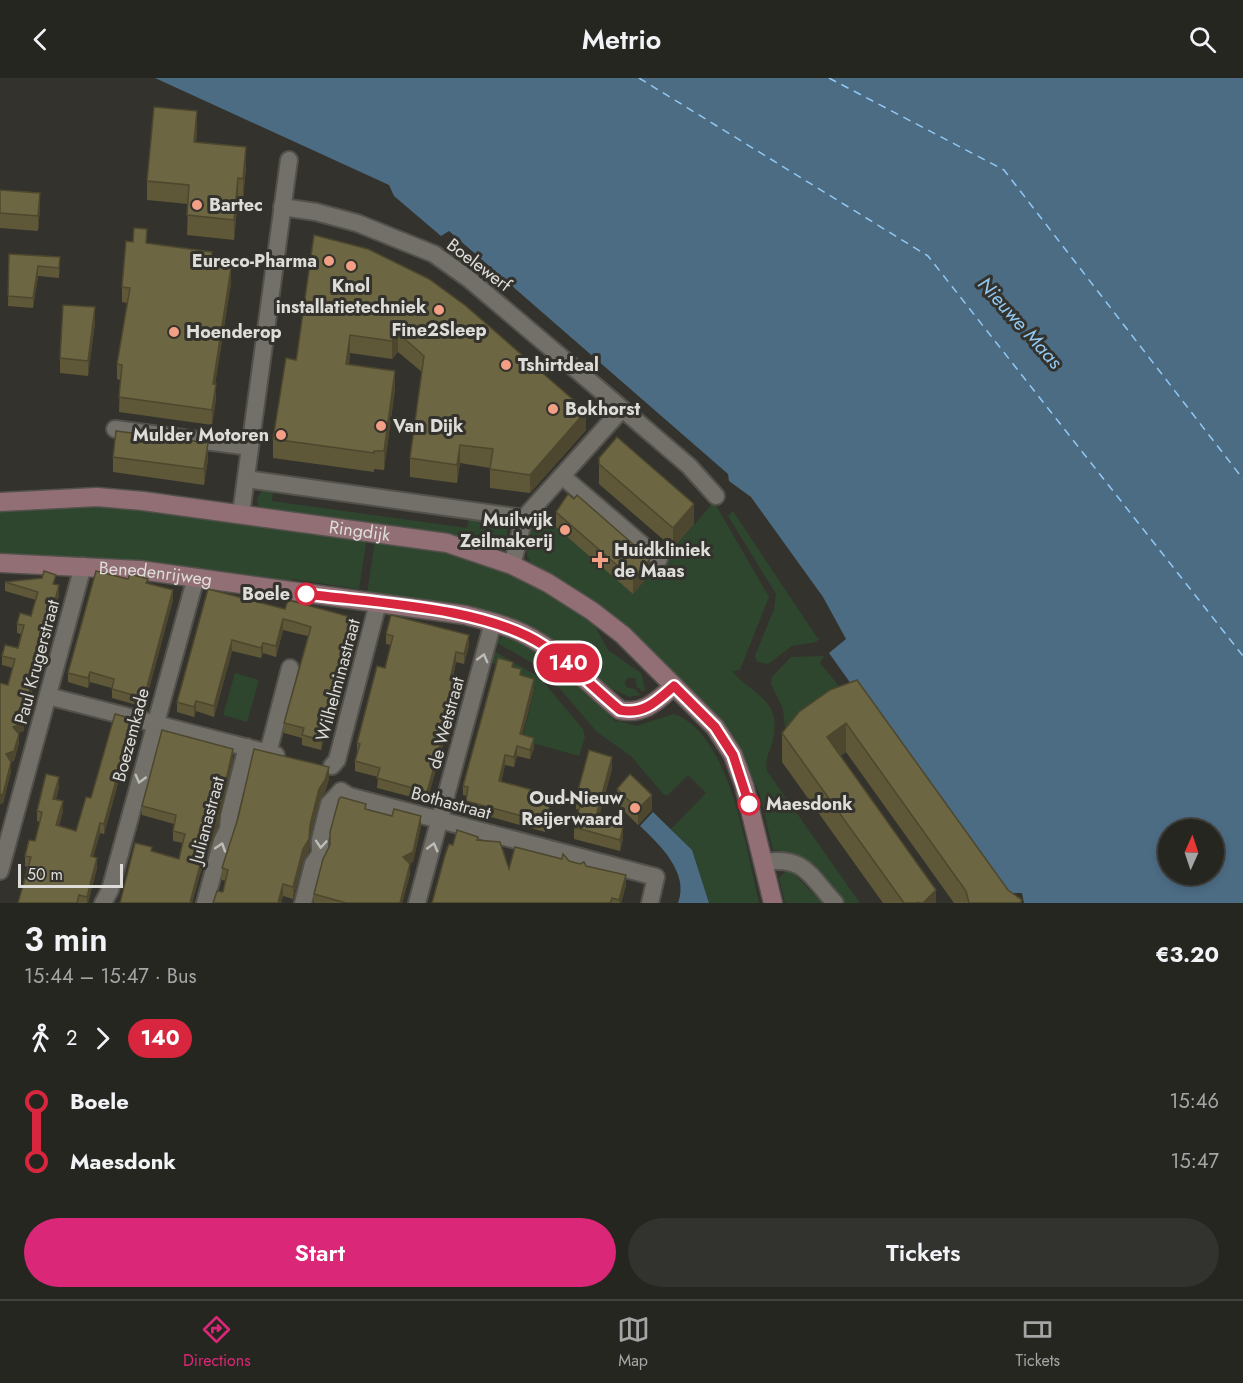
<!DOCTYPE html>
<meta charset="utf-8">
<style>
body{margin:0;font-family:Jost,sans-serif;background:#32322e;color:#f1f3f6;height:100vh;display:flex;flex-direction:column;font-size:22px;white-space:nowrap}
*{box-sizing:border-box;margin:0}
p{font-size:20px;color:#a4a5a5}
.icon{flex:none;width:33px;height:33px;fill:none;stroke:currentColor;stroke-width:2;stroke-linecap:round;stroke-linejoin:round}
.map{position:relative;height:825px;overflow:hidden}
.sheet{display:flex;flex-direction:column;background:#262621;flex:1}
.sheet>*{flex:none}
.badge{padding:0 12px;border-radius:20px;font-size:21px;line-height:39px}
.needle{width:39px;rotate:3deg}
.controls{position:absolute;left:1158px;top:741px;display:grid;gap:12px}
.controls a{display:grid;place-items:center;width:66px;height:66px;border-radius:50%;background:#262621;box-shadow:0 3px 9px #0003,0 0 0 2px #42433f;font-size:30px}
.scale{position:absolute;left:18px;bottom:15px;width:105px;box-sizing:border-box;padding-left:6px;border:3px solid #deddd9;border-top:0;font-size:16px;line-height:21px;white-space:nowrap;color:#deddd9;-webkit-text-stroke:4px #33322c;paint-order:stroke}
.map>.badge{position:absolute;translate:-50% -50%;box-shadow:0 0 0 3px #fff}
.legs{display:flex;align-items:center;gap:9px;height:66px;padding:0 24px;font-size:20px}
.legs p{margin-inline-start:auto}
.summary{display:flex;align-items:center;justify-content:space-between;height:102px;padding:0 24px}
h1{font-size:33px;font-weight:600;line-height:45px}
.primary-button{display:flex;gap:12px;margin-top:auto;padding:12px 24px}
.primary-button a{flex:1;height:69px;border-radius:36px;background:#db2777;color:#fff;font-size:24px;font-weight:600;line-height:69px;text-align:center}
.primary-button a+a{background:#32322e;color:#f1f3f6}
ul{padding:0 24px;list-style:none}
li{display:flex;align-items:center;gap:21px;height:60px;font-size:22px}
li i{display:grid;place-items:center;width:9px;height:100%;margin:0 8px;background:currentColor}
li i::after{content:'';width:15px;height:15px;margin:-8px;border:4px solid;border-radius:50%;background:#262621}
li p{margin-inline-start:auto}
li:first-child i{background:linear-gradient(#0000 50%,currentColor 0)}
li:last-child i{background:linear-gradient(currentColor 50%,#0000 0)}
header{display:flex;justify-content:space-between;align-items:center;height:78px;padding:0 24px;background:#262621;font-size:27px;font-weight:600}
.tabs{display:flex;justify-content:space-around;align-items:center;height:84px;border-top:2px solid #42433f;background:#262621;font-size:16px;color:#a4a5a5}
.tabs a{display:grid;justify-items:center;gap:3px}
.tabs .on{color:#db2777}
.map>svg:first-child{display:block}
</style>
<header><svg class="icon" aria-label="back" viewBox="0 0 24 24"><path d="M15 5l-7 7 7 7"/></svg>Metrio<svg class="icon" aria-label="search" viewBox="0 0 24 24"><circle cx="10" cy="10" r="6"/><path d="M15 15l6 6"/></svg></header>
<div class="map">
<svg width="1243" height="825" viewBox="0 0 1243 825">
<rect width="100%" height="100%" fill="#33322c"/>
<g fill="#2f462e">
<path d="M263 412H273L272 423 467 450 469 440 481 441 480 451H486L487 442 501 444 507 449C508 462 504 468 492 471L265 432 258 427 257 420Z"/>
<path d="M714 424 769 519 740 592 732 593C752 617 782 621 773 661 771 673 764 680 767 693L860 825H842C822 803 805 774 773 772L760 717 739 671 535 491C519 471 527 452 542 434L633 516Z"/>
<polygon points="120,427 367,459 359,511 292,501 291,507 0,479 0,430"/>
<polygon points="733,433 818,561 825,556 816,564 792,568 768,586 757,584 755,578 774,531 776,516 728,438"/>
<polygon points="375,461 446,472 509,493 591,541 608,572 641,595 645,611 643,614 637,609 635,600 628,600 625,604 626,609 635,611 641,617 629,619 602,606 554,565 367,517"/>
<path d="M501 559C528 558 598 623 616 644L619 643 636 648 674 636C731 657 746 772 759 825H709L692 772 671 751 706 715 688 697 668 717 663 716 632 679 597 654 543 591 497 565Z"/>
<polygon points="494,573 539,599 583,651 585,659 579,678 522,662 535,609 514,592 491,585"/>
<polygon points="824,578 820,585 857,630 786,659 783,631 771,606 772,599 791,579"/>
<polygon points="235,595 259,602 247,644 223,637"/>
<polygon points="786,793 793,795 822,825 785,825 779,800"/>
</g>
<g fill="#4c6c84" fill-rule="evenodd">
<path d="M155 0H1243V825H1024L1022 815H1000L829 575 846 561 823 519 751 419 729 403 728 396 449 153 441 158 394 118 389 107ZM1168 752H1214V796H1168Z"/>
<path d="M653 734 692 772 709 825H678C690 795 659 766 640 748Z"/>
</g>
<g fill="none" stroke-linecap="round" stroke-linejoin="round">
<g stroke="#91c8f3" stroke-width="1.5" stroke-dasharray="8 6" stroke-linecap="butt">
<polyline points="639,0 928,178 1243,578"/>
<polyline points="829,0 1004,92 1243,401"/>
</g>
<defs>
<g id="street">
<polyline points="282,129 316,134 357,145 434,176 469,201 599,311 689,388 716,418"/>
<polyline points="115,351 250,369"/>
<polyline points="562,398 659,481"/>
<polyline points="246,401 524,440"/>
<polyline points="241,436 289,82"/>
<polyline points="512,487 524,440 622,331"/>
<polyline points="48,618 276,677"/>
<polyline points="268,675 290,590"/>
<polyline points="332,688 337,682 378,525"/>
<polyline points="341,713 349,718 656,799 650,825"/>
<path d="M764 784C805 778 809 797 835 825"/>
<polyline points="0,793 83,488"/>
<polyline points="103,825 110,812 196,499"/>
<polyline points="205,825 222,763 228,751 229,738 247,669"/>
<polyline points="303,825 313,786 320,776 320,762 329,726 341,713"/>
<polyline points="417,825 493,544"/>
</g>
<g id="secondary">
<path id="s1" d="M0 424 97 419 143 423 447 465 512 487 548 505 592 533 623 557 715 649 733 677 744 707 773 825"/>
<path id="s2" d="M0 485 140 492 465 537C484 542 504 546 522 555 560 573 588 606 620 632 644 637 657 623 674 608"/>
</g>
</defs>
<use href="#street" stroke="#52514b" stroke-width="20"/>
<use href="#secondary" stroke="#52514b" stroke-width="21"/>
<use href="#street" stroke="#727069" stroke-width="16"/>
<use href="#secondary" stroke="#916f75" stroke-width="18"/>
</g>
<g fill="#5e5839">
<polygon points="197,53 196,64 246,89 243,121 238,120 234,162 187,157 188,126 147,122 147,103"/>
<polygon points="0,112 40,130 38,153 0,150"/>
<polygon points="314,157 586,352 530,415 490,410 490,390 460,385 457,405 410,399 410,380 422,294 398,274 392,281 350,275 349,286 395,311 384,392 374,391 374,394 273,380 273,361 297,277"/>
<polygon points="147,166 212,183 229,190 231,205 215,306 216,321 212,347 119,334 120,302 117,301 117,286 127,225 122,224 122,209"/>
<polygon points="9,176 60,179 59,200 38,198 33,230 8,228"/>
<polygon points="95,244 88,298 60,295 60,280"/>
<polygon points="113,379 208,381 204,407 113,394"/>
<polygon points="599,380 694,446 673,470 599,406"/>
<polygon points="556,434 650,496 633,516 556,449"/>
<polygon points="128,501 148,505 173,522 144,629 112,620 112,610 90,604 88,610 68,604 68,595"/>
<polygon points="5,504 56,507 59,517 36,603 34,602 26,640 22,641 24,653 18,655 19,665 14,683 11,684 11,693 3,725 0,726 0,606 8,607 13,590 2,587 2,578 18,570 21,556 17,555 17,546 31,538 36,522 5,513"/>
<polygon points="208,511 358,551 347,591 343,590 321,672 302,667 302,660 284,655 284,645 308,558 295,555 283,552 276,579 263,575 261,580 232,573 214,639 196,633 194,639 177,634 177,624"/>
<polygon points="386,556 469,567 464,586 456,584 452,603 458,614 427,723 377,710 378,699 355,693 355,683 357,675 357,665 385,590 391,567 386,566"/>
<polygon points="513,589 534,611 522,657 534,670 530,681 517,678 514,689 505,687 501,704 547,726 550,737 545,754 466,732 467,718 463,717 463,708"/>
<polygon points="830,612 1008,812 1022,825 954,825 846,674 840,678 936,825 883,825 782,684 782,655"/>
<polygon points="133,651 104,756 100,755 93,779 97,790 88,825 18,825 28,789 25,788 25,778 35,763 40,744 37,743 37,733 59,709 56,721 63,733 59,748 76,753 91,720"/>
<polygon points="233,681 218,748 200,796 192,825 120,825 152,773 179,781 183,765 173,763 173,753 174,746 142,737 142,728"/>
<polygon points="612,691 598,742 623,761 620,773 574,761 574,749 579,732 576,731 576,720"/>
<polygon points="329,701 325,714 319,723 310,759 309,773 303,783 293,821 283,818 281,825 213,825 223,814 226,803 222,802 222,790"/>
<polygon points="617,711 652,732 638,747 617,726"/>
<polygon points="366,732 421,748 413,784 410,785 410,796 402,825 314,825 314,816"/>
<polygon points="478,762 509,791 569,783 586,788 626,807 621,825 432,825 453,767"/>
</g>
<g fill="#4c472e">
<polygon points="197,33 197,53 194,84 194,64"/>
<polygon points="246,69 246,89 243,121 243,101"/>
<polygon points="238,100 238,120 234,162 234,142"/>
<polygon points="40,115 40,130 38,153 38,138"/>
<polygon points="38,188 38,198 33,230 33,220"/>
<polygon points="231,190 231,205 213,321 213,306"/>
<polygon points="95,229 95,244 88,298 88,283"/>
<polygon points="398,255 398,274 392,281 392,263"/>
<polygon points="350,257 350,275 346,304 346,286"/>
<polygon points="395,293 395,311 384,392 384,373"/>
<polygon points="216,306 216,321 212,347 212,332"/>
<polygon points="586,333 586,352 530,415 530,397"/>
<polygon points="208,365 208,381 204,407 204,391"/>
<polygon points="460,367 460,385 457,405 457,387"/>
<polygon points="694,426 694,446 673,470 673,450"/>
<polygon points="650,481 650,496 633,516 633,501"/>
<polygon points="59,507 59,517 36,603 36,594"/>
<polygon points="173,512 173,522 144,629 144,620"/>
<polygon points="283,541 283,552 276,579 276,568"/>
<polygon points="358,541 358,551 347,591 347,581"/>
<polygon points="469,557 469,567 464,586 464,576"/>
<polygon points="232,562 232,573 214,639 214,628"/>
<polygon points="263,565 263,575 261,580 261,570"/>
<polygon points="456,574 456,584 450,611 450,602"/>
<polygon points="343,580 343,590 321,672 321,662"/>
<polygon points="34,593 34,602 26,640 15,644 15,634"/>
<polygon points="90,594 90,604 88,610 88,600"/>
<polygon points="534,601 534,611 520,666 520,656"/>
<polygon points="458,604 458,614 427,723 427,714"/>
<polygon points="196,623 196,633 194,639 194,629"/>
<polygon points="133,641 133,651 104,756 104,746"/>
<polygon points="24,644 24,653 13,658 13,649"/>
<polygon points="846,645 846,674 827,688 827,659"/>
<polygon points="19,656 19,665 14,683 11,684 11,693 3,725 0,726 0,717 6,676"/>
<polygon points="534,660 534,670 530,681 530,672"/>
<polygon points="517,668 517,678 514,689 514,679"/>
<polygon points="233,671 233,681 218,748 200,796 192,825 190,825"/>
<polygon points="505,677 505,687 499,713 499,703"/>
<polygon points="612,679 612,691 595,753 595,742"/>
<polygon points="329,689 329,701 325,714 319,723 310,759 309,773 303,783 293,821 293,809 319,711"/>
<polygon points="59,699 59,709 53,731 53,721"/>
<polygon points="652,717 652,732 638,747 638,731"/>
<polygon points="63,723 63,733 56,757 56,747"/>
<polygon points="550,727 550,737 545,754 545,744"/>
<polygon points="421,738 421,748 413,784 403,789 403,779"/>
<polygon points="100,745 100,755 91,788 91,778"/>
<polygon points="623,749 623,761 620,773 620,762"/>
<polygon points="97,780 97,790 88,825 87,825 87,819"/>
<polygon points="410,786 410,796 402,825 400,825"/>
<polygon points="626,797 626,807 621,825 619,825"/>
<polygon points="283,806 283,818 281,825 278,825"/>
<polygon points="936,812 936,825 923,825"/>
</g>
<g fill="#6d6642" stroke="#4c472e" stroke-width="1.5">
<polygon points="154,29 197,33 194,64 246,69 243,101 238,100 234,142 187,137 189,107 147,103"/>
<polygon points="0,112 40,115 38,138 0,135"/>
<polygon points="134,150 147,151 146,165 212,174 211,183 229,185 229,190 231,190 213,306 216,306 212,332 119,319 122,287 117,286 130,210 122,209 126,163 133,164"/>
<polygon points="314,157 368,171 429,201 466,228 586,333 530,397 490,391 493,371 460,367 457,387 410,380 424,278 398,255 392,263 350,257 346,286 395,293 384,373 374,373 374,375 273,361 286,280 296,282 297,277"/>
<polygon points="9,176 60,179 59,190 38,188 33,220 8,218"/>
<polygon points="63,227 95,229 88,283 60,280"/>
<polygon points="116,353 208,365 204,391 113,379"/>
<polygon points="617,359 694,426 673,450 599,386 599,380"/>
<polygon points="568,416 574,421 577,417 650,481 633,501 556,434"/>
<polygon points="44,493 56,497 53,506 59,507 36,594 34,593 26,630 15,634 24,644 13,649 19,656 14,673 6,676 11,684 3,716 0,717 0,605 8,607 15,581 2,578 5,567 18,570 24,547 17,546 20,535 31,538 38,514 5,504 42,500"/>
<polygon points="96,493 128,501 130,496 148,501 146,505 173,512 144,620 112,611 114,601 90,594 88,600 68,595"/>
<polygon points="208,511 285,531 288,522 358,541 347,581 343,580 321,662 302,657 304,650 284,645 311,549 295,544 283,541 276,568 263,565 261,570 232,562 214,628 196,623 194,629 177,624"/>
<polygon points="391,537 469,557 464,576 456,574 450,602 458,604 427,714 377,700 380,690 355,683 360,666 357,665 377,588 385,590 393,558 386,556"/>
<polygon points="498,580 513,584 512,589 521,591 520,597 534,601 520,656 534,660 530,672 517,668 514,679 505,677 499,703 548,716 545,726 550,727 545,744 466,723 468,709 463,708"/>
<polygon points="857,602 1008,812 1022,822 1020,825 969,825 966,813 846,645 827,659 936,812 923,825 919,825 918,824 917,825 904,825 782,655 799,634 830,612"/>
<polygon points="115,636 133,641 104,746 100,745 91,778 97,780 87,819 79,817 77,825 18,825 31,779 25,778 29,762 35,763 41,739 42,734 37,733 46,696 59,699 53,721 63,723 56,747 76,753 86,719 91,720"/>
<polygon points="162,652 233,671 218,738 200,787 190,825 120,825 135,765 152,769 151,773 179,781 182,768 185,756 173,753 176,737 142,728"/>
<polygon points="254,671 329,689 325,702 319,711 310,747 309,761 303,771 293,809 283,806 278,825 213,825 217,813 223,814 228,792 222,790 238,740"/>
<polygon points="589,672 612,679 595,742 623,749 620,762 574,749 582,721 576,720"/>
<polygon points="630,696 652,717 638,731 617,711"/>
<polygon points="341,719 366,726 365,731 392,738 394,731 421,738 413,774 403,779 410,786 400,825 346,825 314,816 323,781 330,767 330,754 339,721"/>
<polygon points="457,752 478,759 477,762 500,764 509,791 515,769 562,781 563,776 569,783 580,786 584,784 586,788 626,797 619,822 612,820 611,824 609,825 432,825 445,777 449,766 453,767"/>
</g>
<defs><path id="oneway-chevron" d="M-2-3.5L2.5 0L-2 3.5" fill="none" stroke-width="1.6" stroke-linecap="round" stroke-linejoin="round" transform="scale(1.5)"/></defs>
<g stroke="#bebcb7">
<use href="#oneway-chevron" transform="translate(483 580) rotate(-75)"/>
<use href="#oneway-chevron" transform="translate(140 701) rotate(105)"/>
<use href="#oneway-chevron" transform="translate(321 766) rotate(94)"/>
<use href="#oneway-chevron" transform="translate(221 769) rotate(-72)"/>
<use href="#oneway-chevron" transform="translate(433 769) rotate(-75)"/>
</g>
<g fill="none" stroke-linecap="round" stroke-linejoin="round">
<defs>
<path id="line-1" d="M306 516C375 525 485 529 543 567 571 585 594 611 620 632 644 637 657 623 674 608L715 649 733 677 749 726"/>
</defs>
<use href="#line-1" stroke="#fff" stroke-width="14"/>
<use href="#line-1" stroke="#d7263d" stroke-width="9"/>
</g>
<g fill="#f39f85" stroke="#33322c" stroke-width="2">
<circle cx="197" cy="127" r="6"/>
<circle cx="329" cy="183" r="6"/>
<circle cx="351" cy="188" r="6"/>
<circle cx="439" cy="232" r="6"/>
<circle cx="174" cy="254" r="6"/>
<circle cx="506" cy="287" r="6"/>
<circle cx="553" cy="331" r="6"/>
<circle cx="381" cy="348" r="6"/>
<circle cx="281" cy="357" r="6"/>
<circle cx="565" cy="452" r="6"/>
<path d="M597 473h6v6h6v6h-6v6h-6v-6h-6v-6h6z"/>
<circle cx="635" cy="730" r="6"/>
</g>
<g fill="#fff" stroke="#d7263d" stroke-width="3">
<circle cx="306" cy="516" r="10"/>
<circle cx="749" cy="726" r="10"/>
</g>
<g text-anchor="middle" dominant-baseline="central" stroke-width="6" stroke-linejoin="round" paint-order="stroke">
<g font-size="18" font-weight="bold" fill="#deddd9" stroke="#33322c" text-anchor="start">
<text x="209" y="127">Bartec</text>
<text x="317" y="183" text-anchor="end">Eureco-Pharma</text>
<text x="351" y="208" text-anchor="middle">Knol<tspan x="351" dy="21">installatietechniek</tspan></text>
<text x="439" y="252" text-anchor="middle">Fine2Sleep</text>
<text x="186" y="254">Hoenderop</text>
<text x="518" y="287">Tshirtdeal</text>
<text x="565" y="331">Bokhorst</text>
<text x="393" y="348">Van Dijk</text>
<text x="269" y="357" text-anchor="end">Mulder Motoren</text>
<text x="553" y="442" text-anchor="end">Muilwijk<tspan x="553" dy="21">Zeilmakerij</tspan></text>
<text x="614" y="472">Huidkliniek<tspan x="614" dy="21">de Maas</tspan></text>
<text x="623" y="720" text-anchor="end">Oud-Nieuw<tspan x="623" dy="21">Reijerwaard</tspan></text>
</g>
<g font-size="18" fill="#deddd9" stroke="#33322c">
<text transform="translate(479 187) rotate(37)">Boelewerf</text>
<text stroke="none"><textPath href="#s1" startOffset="362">Ringdijk</textPath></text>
<text stroke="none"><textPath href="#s2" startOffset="156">Benedenrijweg</textPath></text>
<text transform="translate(37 584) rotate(-75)">Paul Krugerstraat</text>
<text transform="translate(338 602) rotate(-75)">Wilhelminastraat</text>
<text transform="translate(446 645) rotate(-75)">de Wetstraat</text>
<text transform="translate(131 657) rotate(-75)">Boezemkade</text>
<text transform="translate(451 725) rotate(15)">Bothastraat</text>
<text transform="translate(207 742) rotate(-75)">Julianastraat</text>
</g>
<g font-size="18" font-weight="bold" fill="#deddd9" stroke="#33322c" text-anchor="end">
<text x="290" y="516">Boele</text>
<text x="766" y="726" text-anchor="start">Maesdonk</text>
</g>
<g font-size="20" font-style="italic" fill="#91c8f3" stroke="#33322c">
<text transform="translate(1020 245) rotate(48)">Nieuwe Maas</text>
</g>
</g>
</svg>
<div class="controls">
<a><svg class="needle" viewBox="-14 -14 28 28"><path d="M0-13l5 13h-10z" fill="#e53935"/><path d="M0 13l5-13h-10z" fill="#a4a5a5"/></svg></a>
</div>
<div class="scale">50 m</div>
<b class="badge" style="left:568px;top:585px;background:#d7263d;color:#fff">140</b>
</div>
<section class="sheet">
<div class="summary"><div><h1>3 min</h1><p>15:44 – 15:47 · Bus</p></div><b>€3.20</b></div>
<div class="legs"><svg class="icon" aria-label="walk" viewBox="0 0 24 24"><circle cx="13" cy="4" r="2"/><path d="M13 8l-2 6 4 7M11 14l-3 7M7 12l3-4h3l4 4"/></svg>2<svg class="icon" aria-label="forward" viewBox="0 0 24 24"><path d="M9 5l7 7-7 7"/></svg><b class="badge" style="background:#d7263d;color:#fff">140</b></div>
<ul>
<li><i style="color:#d7263d"></i><b>Boele</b><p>15:46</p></li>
<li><i style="color:#d7263d"></i><b>Maesdonk</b><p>15:47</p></li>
</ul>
<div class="primary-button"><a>Start</a><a>Tickets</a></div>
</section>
<nav class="tabs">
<a class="on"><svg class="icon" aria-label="directions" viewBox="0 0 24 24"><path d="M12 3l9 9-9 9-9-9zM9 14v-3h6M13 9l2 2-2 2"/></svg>Directions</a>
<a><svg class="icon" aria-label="map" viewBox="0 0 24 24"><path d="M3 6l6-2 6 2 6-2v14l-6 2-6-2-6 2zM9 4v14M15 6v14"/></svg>Map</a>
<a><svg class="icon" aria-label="tickets" viewBox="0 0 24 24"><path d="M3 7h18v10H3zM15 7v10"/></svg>Tickets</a>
</nav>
